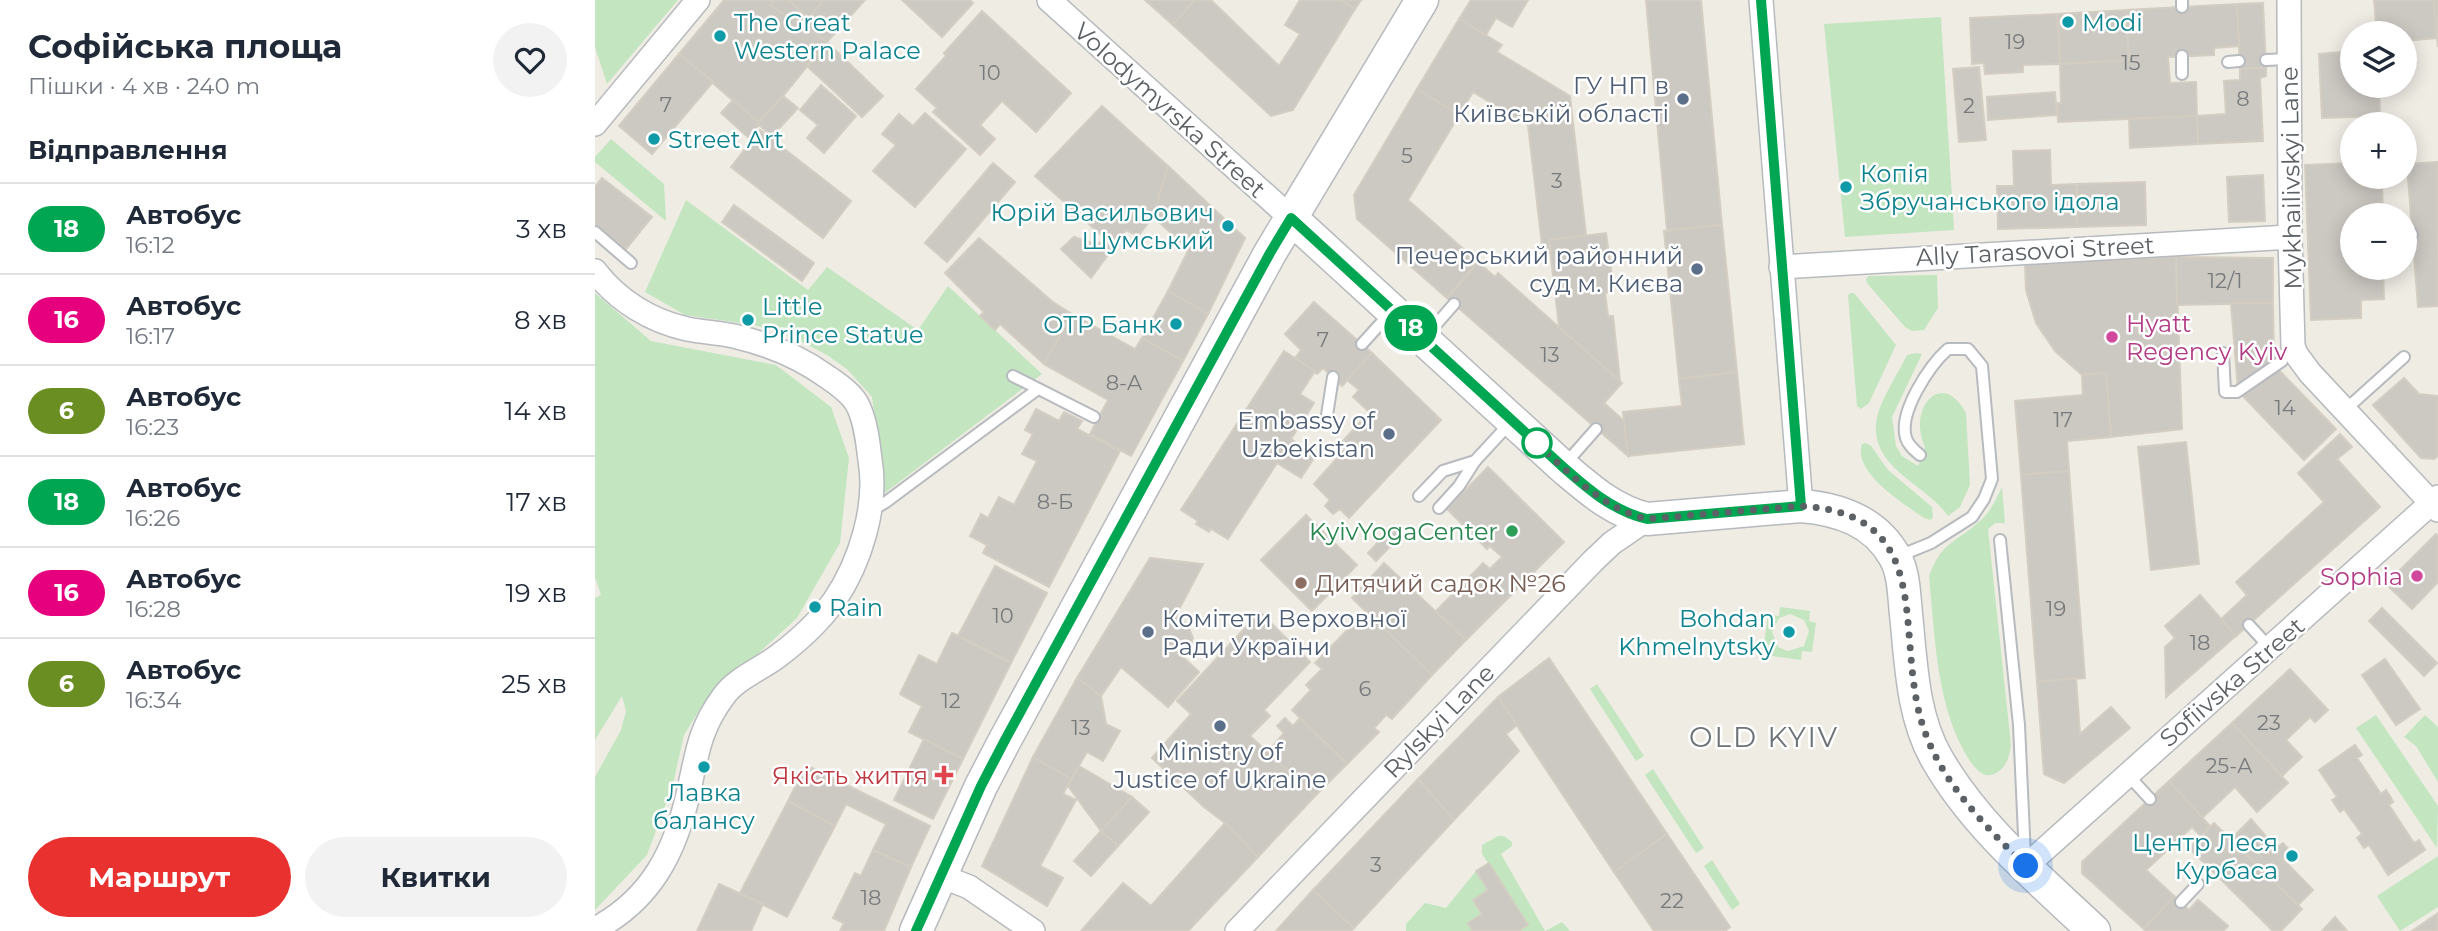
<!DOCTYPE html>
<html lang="uk">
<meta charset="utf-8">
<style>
body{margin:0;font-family:Montserrat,sans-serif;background:#f2f2f3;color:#1f2937;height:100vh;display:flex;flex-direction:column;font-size:26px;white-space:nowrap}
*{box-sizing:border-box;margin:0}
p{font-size:23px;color:#747a83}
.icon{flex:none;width:38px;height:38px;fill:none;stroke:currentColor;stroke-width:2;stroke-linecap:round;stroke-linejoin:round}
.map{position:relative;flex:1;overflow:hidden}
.side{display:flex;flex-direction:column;background:#fff;width:595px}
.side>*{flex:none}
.badge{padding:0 14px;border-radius:23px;font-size:24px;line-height:46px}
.buttons{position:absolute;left:1745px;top:21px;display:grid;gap:14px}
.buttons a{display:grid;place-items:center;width:77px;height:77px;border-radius:50%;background:#fff;box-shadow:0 4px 18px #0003;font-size:35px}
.you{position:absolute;width:35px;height:35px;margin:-18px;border:5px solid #fff;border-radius:50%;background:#1a73e8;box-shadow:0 0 0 10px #1a73e833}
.map>.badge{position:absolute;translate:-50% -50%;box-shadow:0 0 0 4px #fff}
h2{padding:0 28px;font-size:26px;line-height:63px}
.round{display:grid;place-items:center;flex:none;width:74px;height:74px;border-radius:37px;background:#f2f2f3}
.summary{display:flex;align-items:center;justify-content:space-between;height:119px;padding:0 28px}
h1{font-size:33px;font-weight:700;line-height:52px}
.cta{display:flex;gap:14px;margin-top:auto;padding:14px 28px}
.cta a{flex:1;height:80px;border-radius:42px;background:#e93130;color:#fff;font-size:28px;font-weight:700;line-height:80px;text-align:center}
.cta a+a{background:#f2f2f3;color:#1f2937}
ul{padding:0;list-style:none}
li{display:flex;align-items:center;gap:21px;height:91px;padding:0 28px;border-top:2px solid #e0e1e3}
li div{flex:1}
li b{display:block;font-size:26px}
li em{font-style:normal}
li .badge{min-width:77px;font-weight:700;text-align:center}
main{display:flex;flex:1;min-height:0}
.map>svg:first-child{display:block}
</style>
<main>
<section class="side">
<div class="summary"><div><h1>Софійська площа</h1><p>Пішки · 4 хв · 240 m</p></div><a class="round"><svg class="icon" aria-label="heart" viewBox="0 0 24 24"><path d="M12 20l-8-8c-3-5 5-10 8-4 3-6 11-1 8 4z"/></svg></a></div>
<h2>Відправлення</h2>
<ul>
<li><span class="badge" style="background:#00a651;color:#fff">18</span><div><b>Автобус</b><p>16:12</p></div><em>3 хв</em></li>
<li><span class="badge" style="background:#e6007e;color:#fff">16</span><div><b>Автобус</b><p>16:17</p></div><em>8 хв</em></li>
<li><span class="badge" style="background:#6b8e23;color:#fff">6</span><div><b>Автобус</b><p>16:23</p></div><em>14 хв</em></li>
<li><span class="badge" style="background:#00a651;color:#fff">18</span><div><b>Автобус</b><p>16:26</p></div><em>17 хв</em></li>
<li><span class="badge" style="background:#e6007e;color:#fff">16</span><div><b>Автобус</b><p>16:28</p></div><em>19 хв</em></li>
<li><span class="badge" style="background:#6b8e23;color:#fff">6</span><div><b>Автобус</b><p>16:34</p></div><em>25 хв</em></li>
</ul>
<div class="cta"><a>Маршрут</a><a>Квитки</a></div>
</section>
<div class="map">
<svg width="1843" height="931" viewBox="0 0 1843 931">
<rect width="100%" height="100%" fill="#efece4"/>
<g fill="#c3e6c1" fill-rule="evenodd">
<polygon points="0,0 83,0 12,84 0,47"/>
<polygon points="1346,17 1359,230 1250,237 1229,24"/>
<polygon points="16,139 69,184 71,221 0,162 0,157"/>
<polygon points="91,200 213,290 232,267 323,330 353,286 447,374 283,498 283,441 277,397 253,370 232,355 196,336 159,325 90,315 50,292"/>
<polygon points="1342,275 1343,308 1329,330 1317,331 1310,327 1272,283 1271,279 1274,276"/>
<polygon points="0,293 56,341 181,365 236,407 254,458 245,543 202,618 108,704 89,735 78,784 52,855 0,910 0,777 26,730 31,711 27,696 0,740 0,598 6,595 0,577"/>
<polygon points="1256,293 1259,293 1301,345 1274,403 1266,409 1262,406 1253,295"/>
<path d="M1321 353 1327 354 1297 417 1301 446 1307 456 1323 466 1330 447C1312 410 1346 367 1371 413L1375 485 1365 507 1353 516C1340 498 1322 488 1305 473 1258 431 1290 400 1312 355Z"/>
<path d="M1271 443 1276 446 1293 470 1337 507 1338 518 1335 520 1329 518C1309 504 1257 472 1267 444Z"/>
<path d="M1407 487 1410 523H1400L1393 529 1416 745C1414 757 1412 767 1401 773 1389 780 1382 770 1375 761 1341 709 1340 636 1334 576 1347 540 1362 543 1386 520 1396 511 1401 499 1407 487Z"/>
<path d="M1185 607 1215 611 1214 621 1221 623 1217 652 1207 651 1206 660 1177 656 1178 646 1169 645 1173 614 1184 616ZM1195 614 1209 620 1214 631 1209 646 1193 651 1183 647 1177 632 1184 618Z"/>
<polygon points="1002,684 1049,756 1041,761 995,689"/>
<polygon points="1781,715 1843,806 1842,848 1761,728"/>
<polygon points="1830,715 1843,727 1843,782 1821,746 1809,737"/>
<polygon points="1058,769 1109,848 1101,853 1050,775"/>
<polygon points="903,836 909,836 917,842 917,846 906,854 950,931 967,922 975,931 923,931 933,924 887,854 887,845"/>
<polygon points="1843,856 1843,907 1805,931 1782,896"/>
<polygon points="1117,860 1145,904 1137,910 1109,866"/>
<polygon points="881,871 893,890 878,900 887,914 878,931 811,931 811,924 830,903 851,908"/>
</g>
<g fill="#ccc9c3" stroke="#d3cdc2" stroke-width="2">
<polygon points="129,0 179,0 175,5 232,42 188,96 163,122 84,54"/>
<polygon points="179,0 193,0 214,18 227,2 225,0 270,0 232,42 175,5"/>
<polygon points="193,0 225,0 227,2 214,18"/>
<polygon points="307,0 375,0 378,3 347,37"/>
<polygon points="550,0 600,0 578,25"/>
<polygon points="600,0 616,0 684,66 705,34 690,25 705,0 746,0 760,9 698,110 676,116 578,25"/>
<polygon points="746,0 766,0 760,9"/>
<polygon points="876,0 933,0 917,27 901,18 891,35 864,19"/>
<polygon points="1051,0 1106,0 1127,225 1072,230"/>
<polygon points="1779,0 1839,0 1842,38 1810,41 1810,33 1782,33"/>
<polygon points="1839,0 1843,0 1843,47 1842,38"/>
<polygon points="1668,3 1671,68 1645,69 1642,4"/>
<polygon points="1642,4 1644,46 1619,48 1619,55 1573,57 1575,83 1601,82 1602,116 1463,122 1462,103 1466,103 1465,64 1534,60 1531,10"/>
<polygon points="1531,10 1534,60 1465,64 1462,14"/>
<polygon points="387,11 476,93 441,132 407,101 385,125 400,139 385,155 338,112 342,108 321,89 351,56 349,53"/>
<polygon points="1462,14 1465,64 1428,65 1428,72 1390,74 1389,63 1377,64 1375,18"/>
<polygon points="864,19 907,45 902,52 975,96 991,235 954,240 955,253 948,254 933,125 878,92 864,115 822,89"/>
<polygon points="232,42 288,96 267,117 213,67"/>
<polygon points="1757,51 1757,86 1784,86 1785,116 1727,118 1724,54"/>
<polygon points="84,54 118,82 57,154 24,126"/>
<polygon points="1384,67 1391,140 1364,142 1358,69"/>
<polygon points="1671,68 1671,76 1665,78 1668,141 1603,144 1602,116 1631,114 1629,81 1645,80 1645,69"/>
<polygon points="226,85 261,116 229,153 212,138 223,125 205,110"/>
<polygon points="822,89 864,115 813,200 883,262 852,298 762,219 759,195"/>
<polygon points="1460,92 1462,115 1393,120 1392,97"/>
<polygon points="188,96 203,108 177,136 164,125 153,137 126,113 138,100 163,122"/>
<polygon points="507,106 573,166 558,217 543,236 531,230 496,278 466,249 479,237 501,244 512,240 440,176"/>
<polygon points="330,113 371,149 320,207 278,171 301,145 287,134 304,114 318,126"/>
<polygon points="1602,116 1603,144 1535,148 1534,119"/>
<polygon points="165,130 256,201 228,238 136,167"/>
<polygon points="1455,150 1456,185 1482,184 1482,227 1403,229 1402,186 1419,186 1418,151"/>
<polygon points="1843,162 1843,306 1823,307 1812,164"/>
<polygon points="398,163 420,182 352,262 330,243"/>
<polygon points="1757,163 1757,177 1764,177 1765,186 1787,186 1788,215 1757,215 1757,268 1788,268 1789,299 1766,300 1766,318 1716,320 1710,165"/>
<polygon points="573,166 650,238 613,314 573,291 594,249 558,217"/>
<polygon points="1668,175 1670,221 1634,222 1632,177"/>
<polygon points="7,178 57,217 31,249 0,225 0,187"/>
<polygon points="1550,182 1551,225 1482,227 1482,184"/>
<polygon points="139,205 219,263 207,281 127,222"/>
<polygon points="1127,225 1142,372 1084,379 1069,231"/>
<polygon points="1011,233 1019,291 1010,293 1013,316 1018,316 1025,381 964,327 954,240"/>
<polygon points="384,238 458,302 477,314 449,364 405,324 400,330 385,316 389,312 350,273"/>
<polygon points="1581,257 1587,429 1516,437 1511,373 1487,375 1460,351 1441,323 1431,290 1430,263"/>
<polygon points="1581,257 1678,258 1678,303 1582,305"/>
<polygon points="883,262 900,277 903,273 1027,383 1009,403 1029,421 1033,456 852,298"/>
<polygon points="573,291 613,314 588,361 547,338"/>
<polygon points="719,302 777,353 747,386 728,368 722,374 700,358 706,350 690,334"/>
<polygon points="1636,303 1678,303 1679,365 1643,390"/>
<polygon points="477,314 540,349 547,338 588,361 536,456 495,434 513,400 449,364"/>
<polygon points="689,351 720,371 705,394 719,403 696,439 721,455 706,478 682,463 633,539 616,529 614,532 601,524 603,521 586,510"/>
<polygon points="777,353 846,420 754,518 745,509 738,514 730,506 735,500 719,484 752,447 747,442 767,420 773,426 781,418 758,397 764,390 752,380"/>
<polygon points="1681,367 1741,429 1709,460 1644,392"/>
<polygon points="1142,372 1149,444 1033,456 1028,412 1087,406 1084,379"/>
<polygon points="1511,373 1516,437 1472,441 1474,471 1426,475 1420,401 1488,395 1487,375"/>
<polygon points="1809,378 1824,394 1843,396 1843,456 1839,459 1826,458 1778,405"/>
<polygon points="441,409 464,421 469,412 487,421 482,429 525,451 454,587 388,553 392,545 375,536 386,514 393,518 404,497 419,505 442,461 427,454 438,434 430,430"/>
<polygon points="1745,434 1757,447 1742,459 1785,507 1641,636 1626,619 1652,595 1641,582 1729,502 1703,473"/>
<polygon points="1591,442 1604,564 1556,570 1543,447"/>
<polygon points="893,467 969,542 871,640 841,611 888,563 895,569 907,557 895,546 892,549 852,509"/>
<polygon points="1474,471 1490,678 1442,682 1426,475"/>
<polygon points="711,515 762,565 717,611 666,560"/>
<polygon points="799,525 808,533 781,561 773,553"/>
<polygon points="1841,534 1843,536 1843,582 1817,609 1791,584"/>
<polygon points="555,558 608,564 581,615 593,626 598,638 594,650 588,657 604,672 573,707 526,667 506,696 482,678"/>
<polygon points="789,563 871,640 837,675 757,598"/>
<polygon points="400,566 452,593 416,663 363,636"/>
<polygon points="1605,595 1641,636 1571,697 1570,647 1580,638 1570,626"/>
<polygon points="1787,608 1842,663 1829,676 1774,621"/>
<polygon points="771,611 837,675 797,719 791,715 779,728 784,732 752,764 697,710 716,690 711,685 727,669 720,663"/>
<polygon points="665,612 715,662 669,710 675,716 655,736 720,796 663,857 630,823 609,807 557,758 596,714 582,701"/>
<polygon points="357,633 416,663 368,759 314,732 327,706 305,694 324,655 342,664"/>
<polygon points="954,658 1072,834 1019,872 903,697"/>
<polygon points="1790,659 1825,709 1801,725 1767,675"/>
<polygon points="1695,669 1733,710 1720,722 1715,717 1691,740 1707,757 1687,776 1637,723"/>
<polygon points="482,678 506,696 511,724 525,731 508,761 492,752 476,779 438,757"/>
<polygon points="1481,678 1485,734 1516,707 1535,728 1469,783 1449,774 1442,682"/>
<polygon points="903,697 922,725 911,734 924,751 859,820 823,779"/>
<polygon points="690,718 698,726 705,718 752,764 720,796 673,752 689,733 682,726"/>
<polygon points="1637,723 1693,783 1662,812 1640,787 1607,818 1574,781"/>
<polygon points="329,739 368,759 338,819 299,800"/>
<polygon points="1760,745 1767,755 1762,758 1786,794 1791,790 1795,796 1798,802 1794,805 1819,843 1824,840 1830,850 1793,875 1774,845 1769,848 1762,838 1767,834 1749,809 1745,812 1737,800 1742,797 1724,770"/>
<polygon points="438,757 476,779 468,794 481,800 445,866 468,878 452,906 387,866"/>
<polygon points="211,765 335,826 316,867 278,850 291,824 251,804 240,826 193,801"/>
<polygon points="484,766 537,797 506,831 473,786"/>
<polygon points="823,779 859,820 759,928 718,890"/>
<polygon points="1574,781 1615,826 1606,836 1597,827 1551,870 1579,896 1549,929 1487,873 1487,862"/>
<polygon points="537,797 554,812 523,846 506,831"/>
<polygon points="193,801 240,826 192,917 145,893"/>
<polygon points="1656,819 1681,848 1688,843 1696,852 1688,859 1718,890 1703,905 1636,839"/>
<polygon points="630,823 663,857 593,931 486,931 528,883 556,906"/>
<polygon points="1619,823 1707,909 1686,931 1678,931 1594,848"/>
<polygon points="506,831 523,846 496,876 479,861"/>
<polygon points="1072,834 1135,927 1130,931 1059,931 1019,872"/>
<polygon points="278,850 316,867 289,931 245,931 249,923 238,918 260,873 266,876"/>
<polygon points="894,863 933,925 923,931 878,931 873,923 887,914 878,900 893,890 881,871"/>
<polygon points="124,884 168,904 156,931 102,931"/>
<polygon points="718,890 759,928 756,931 681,931"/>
<polygon points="1579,896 1594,910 1603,900 1633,926 1628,931 1551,931 1549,929"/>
<polygon points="1843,913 1843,931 1817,931"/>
<polygon points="1740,917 1752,931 1727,931"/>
</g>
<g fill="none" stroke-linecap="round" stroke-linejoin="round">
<defs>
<g id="lane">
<polyline points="1587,0 1587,7"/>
<polyline points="1671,60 1694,59"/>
<polyline points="1633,62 1644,61"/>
<polyline points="1587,74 1587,56"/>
<polyline points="0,232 36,263"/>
<polyline points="1810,234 1817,234"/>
<polyline points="831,336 859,304"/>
<polyline points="767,344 796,312"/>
<polyline points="1628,353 1630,392 1642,392 1687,361"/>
<polyline points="418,376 499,417"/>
<polyline points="1750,410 1809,357"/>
<polyline points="732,415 738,377"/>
<polyline points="971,463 1001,429"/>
<polyline points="824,496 848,471 880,461"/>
<polyline points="844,508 864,486 880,461 916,422"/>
<polyline points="276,511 291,502 443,389"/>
<polyline points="1405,540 1424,725 1430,857"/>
<path d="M1304 556 1336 543 1377 517 1389 499 1397 479 1387 366 1373 349H1353C1335 365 1303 412 1311 438 1313 445 1319 450 1325 455"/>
<polyline points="1654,625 1675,648"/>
<polyline points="1532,774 1555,799"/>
<polyline points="1586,902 1603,884"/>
</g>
<g id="street">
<polyline points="454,0 696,218"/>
<polyline points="1166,0 1206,506"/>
<polyline points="1694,0 1695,237 1698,346 1701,354 1715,373 1843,510"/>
<polyline points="0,124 103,0"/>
<polyline points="1186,267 1695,237"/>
<path d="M0 271C23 301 56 321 92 329 108 332 124 333 139 336 173 344 203 356 231 376 243 384 259 395 264 408 271 424 273 443 275 460 283 506 265 563 239 601 224 622 203 641 183 656 166 669 140 679 128 697 105 728 102 753 94 790 81 850 57 899 0 929"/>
<polyline points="1431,866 1843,497"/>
<polyline points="346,876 374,887 438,931"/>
<polyline points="642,931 998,561 1017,543 1052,519"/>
</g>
<g id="secondary">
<path d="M696 218 968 467C994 489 1018 511 1052 519L1206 506C1244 509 1280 521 1300 557 1309 573 1309 595 1311 614 1316 662 1317 716 1342 759 1381 827 1443 878 1499 931"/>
<polyline points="321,931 386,786 410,740 675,253 827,0"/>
</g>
</defs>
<use href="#lane" stroke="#b7babe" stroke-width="14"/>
<use href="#street" stroke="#b7babe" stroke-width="26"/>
<use href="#secondary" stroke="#b6b9be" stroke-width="35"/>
<use href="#lane" stroke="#fff" stroke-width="10"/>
<use href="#street" stroke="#fff" stroke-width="23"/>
<use href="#secondary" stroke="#fff" stroke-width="32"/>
</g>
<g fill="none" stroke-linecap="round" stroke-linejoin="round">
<defs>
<path id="line" d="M321 931 386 786 410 740 675 253 696 218 968 467C993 489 1018 511 1052 519L1206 506 1166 0"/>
</defs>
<use href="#line" stroke="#fff" stroke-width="16"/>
<use href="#line" stroke="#00a651" stroke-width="10"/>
<path stroke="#5c6165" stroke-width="7" stroke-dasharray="0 12.6" d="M942 443 938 440C972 471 1006 508 1052 519L1206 506C1341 514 1300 628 1326 720 1343 779 1388 824 1431 866"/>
</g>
<g fill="#0f9aa8" stroke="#fff" stroke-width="2.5">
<circle cx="1473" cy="22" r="7"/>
<circle cx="125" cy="36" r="7"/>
<circle cx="59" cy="139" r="7"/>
<circle cx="1251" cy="187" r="7"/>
<circle cx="633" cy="226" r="7"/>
<circle cx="153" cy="320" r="7"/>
<circle cx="581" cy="324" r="7"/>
<circle cx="220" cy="607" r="7"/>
<circle cx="1194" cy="632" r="7"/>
<circle cx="109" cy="767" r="7"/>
<circle cx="1697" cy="856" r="7"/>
</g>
<g fill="#5c6f8a" stroke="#fff" stroke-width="2.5">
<circle cx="1088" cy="99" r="7"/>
<circle cx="1102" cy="269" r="7"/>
<circle cx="794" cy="434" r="7"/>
<circle cx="553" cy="632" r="7"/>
<circle cx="625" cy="726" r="7"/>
</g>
<g fill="#d1479c" stroke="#fff" stroke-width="2.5">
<circle cx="1517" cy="337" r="7"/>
<circle cx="1822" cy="576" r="7"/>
</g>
<circle fill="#fff" stroke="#00a651" stroke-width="3.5" cx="942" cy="443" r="14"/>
<circle fill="#2e9e5b" stroke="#fff" stroke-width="2.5" cx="917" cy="531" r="7"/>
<circle fill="#8d6e63" stroke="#fff" stroke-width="2.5" cx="706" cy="583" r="7"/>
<path fill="#e0444e" stroke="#fff" stroke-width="2.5" d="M345.5 764.5h7v7h7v7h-7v7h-7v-7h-7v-7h7z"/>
<g text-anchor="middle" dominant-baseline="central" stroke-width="5" stroke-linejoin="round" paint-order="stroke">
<g font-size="21" fill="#787b7c">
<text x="1420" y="41">19</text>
<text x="1536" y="62">15</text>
<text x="395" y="72">10</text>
<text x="1648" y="98">8</text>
<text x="71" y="104">7</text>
<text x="1374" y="105">2</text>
<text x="812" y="155">5</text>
<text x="962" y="180">3</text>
<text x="1630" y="280">12/1</text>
<text x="728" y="339">7</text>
<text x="955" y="354">13</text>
<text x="529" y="382">8-А</text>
<text x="1690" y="407">14</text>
<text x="1468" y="419">17</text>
<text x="460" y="501">8-Б</text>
<text x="1461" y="608">19</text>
<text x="408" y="615">10</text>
<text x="1605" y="642">18</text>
<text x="770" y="688">6</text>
<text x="356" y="700">12</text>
<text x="1674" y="722">23</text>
<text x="486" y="727">13</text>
<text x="1634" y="765">25-А</text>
<text x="781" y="864">3</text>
<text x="276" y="897">18</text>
<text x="1077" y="900">22</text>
</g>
<g font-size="24" fill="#0d838f" stroke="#fff" text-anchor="start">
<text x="139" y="22">The Great<tspan x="139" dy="28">Western Palace</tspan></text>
<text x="1487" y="22">Modi</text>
<text x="73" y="139">Street Art</text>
<text x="1265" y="173">Копія<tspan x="1265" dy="28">Збручанського ідола</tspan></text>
<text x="619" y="212" text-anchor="end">Юрій Васильович<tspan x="619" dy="28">Шумський</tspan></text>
<text x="167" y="306">Little<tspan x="167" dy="28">Prince Statue</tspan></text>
<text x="567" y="324" text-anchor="end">OTP Банк</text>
<text x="234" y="607">Rain</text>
<text x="1180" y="618" text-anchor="end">Bohdan<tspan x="1180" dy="28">Khmelnytsky</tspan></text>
<text x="109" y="792" text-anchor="middle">Лавка<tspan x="109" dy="28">балансу</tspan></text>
<text x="1683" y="842" text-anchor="end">Центр Леся<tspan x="1683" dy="28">Курбаса</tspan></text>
</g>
<g font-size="24" fill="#4e5e75" stroke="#fff" text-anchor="end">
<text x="1074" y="85">ГУ НП в<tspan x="1074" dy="28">Київській області</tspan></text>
<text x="1088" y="255">Печерський районний<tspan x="1088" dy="28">суд м. Києва</tspan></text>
<text x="780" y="420">Embassy of<tspan x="780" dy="28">Uzbekistan</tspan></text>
<text x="567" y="618" text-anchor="start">Комітети Верховної<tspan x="567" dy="28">Ради України</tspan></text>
<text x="625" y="751" text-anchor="middle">Ministry of<tspan x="625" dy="28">Justice of Ukraine</tspan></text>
</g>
<g font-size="24" fill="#5c6165" stroke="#fff">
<text transform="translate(575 110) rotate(42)">Volodymyrska Street</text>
<text transform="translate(1696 178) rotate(-91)">Mykhailivskyi Lane</text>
<text transform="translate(1440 251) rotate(-3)">Ally Tarasovoi Street</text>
<text transform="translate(1637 682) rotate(-41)">Sofiivska Street</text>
<text transform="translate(844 721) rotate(-46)">Rylskyi Lane</text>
</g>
<g font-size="24" fill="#b23c85" stroke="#fff" text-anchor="start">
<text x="1531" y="323">Hyatt<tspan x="1531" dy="28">Regency Kyiv</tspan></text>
<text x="1808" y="576" text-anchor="end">Sophia</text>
</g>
<g font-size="24" fill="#27864d" stroke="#fff" text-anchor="end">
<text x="903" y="531">KyivYogaCenter</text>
</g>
<g font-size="24" fill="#785e54" stroke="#fff" text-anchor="start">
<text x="720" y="583">Дитячий садок №26</text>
</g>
<g font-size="24" fill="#be3a42" stroke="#fff" text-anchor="end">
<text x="333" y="775">Якість життя</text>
</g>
<g font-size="28" letter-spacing="2" fill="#6d7377" stroke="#fff">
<text x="1169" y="737">OLD KYIV</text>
</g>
</g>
</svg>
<div class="buttons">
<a><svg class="icon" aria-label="layers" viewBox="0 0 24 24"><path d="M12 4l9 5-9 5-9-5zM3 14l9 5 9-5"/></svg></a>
<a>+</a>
<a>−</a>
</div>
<div class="you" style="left:1431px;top:866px"></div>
<b class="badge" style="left:816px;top:328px;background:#00a651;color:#fff">18</b>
</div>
</main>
